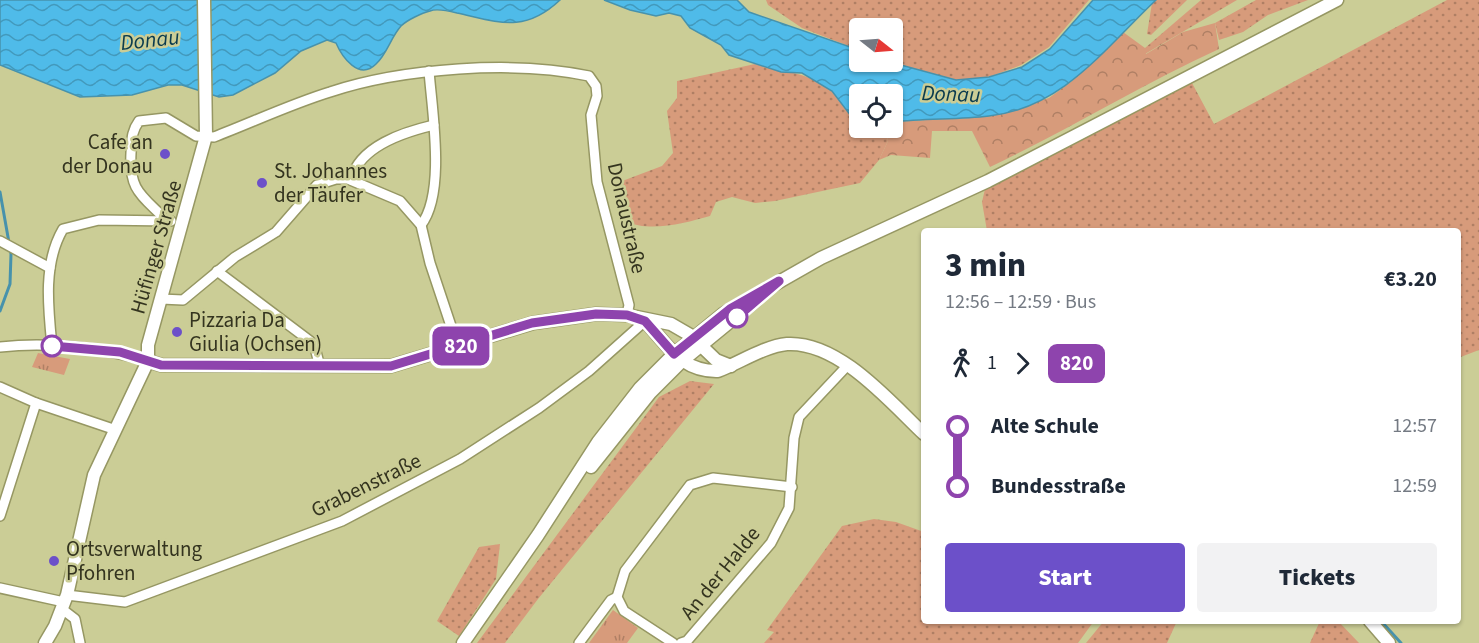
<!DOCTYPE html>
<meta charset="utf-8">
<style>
body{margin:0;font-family:"Source Sans 3",sans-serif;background:#f2f2f3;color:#1f2937;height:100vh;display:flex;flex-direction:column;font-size:22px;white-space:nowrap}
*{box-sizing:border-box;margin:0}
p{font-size:20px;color:#747a83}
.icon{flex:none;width:33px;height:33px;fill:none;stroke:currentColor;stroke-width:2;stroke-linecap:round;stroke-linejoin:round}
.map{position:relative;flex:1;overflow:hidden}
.drawer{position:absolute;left:921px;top:228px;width:540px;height:396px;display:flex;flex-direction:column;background:#fff;border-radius:6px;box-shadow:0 2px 4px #0004}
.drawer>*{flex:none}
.badge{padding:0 12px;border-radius:9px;font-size:21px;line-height:39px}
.needle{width:39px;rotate:107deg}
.buttons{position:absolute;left:849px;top:18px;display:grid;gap:12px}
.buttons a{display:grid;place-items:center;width:54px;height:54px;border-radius:6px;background:#fff;box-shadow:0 2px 4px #0004;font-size:30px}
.map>.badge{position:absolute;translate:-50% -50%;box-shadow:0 0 0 3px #fff}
.legs{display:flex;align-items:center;gap:9px;height:66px;padding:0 24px;font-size:20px}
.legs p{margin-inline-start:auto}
.overview{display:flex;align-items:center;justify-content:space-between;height:102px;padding:0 24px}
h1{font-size:33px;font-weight:800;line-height:45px}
.cta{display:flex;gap:12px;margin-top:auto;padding:12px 24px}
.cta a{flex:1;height:69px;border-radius:6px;background:#6c50c9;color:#fff;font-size:24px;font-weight:800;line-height:69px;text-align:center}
.cta a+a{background:#f2f2f3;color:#1f2937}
ul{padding:0 24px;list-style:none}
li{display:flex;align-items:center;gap:21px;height:60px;font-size:22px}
li i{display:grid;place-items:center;width:9px;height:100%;margin:0 8px;background:currentColor}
li i::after{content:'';width:15px;height:15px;margin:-8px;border:4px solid;border-radius:50%;background:#fff}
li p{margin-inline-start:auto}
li:first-child i{background:linear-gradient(#0000 50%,currentColor 0)}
li:last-child i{background:linear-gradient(currentColor 50%,#0000 0)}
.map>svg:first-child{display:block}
</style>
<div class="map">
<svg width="1479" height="643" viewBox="0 0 1479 643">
<defs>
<pattern id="grass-dots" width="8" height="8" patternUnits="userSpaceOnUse" patternTransform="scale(1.5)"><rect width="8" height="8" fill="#d79b7b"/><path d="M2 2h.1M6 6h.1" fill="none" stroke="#af7f64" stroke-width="1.8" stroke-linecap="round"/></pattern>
<pattern id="forest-crowns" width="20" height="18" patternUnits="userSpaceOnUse" patternTransform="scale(1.5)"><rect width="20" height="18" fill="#d79b7b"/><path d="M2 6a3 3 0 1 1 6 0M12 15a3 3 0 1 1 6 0" fill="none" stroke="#af7f64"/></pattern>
<pattern id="park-tufts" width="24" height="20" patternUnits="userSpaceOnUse" patternTransform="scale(1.5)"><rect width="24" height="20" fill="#d79b7b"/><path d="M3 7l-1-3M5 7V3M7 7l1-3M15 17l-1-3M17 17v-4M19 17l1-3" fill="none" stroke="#af7f64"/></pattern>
<pattern id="water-waves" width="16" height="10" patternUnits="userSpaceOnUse" patternTransform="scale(1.5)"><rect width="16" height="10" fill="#4fbbe9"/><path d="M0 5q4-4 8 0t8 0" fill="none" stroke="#4299bc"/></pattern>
</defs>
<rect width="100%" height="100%" fill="#cbcd96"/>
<g fill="url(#grass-dots)">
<polygon points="766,0 1089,0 1049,47 1021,65 989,77 956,80 890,62 892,62 892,28 860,28 859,50 802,28 768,5"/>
<polygon points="1156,0 1187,0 1151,35 1147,34 1152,3"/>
<polygon points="1201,0 1237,0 1145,54 1145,48"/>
<polygon points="1256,0 1308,0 1268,15 1243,32 1219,40 1215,23"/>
<polygon points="1447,0 1479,0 1479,350 1458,358 1458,231 987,231 982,202 985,189 1192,83 1214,124"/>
<path d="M755 64C782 72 809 72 832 90 843 99 846 117 859 122L860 128H886L888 141 879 160 860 183 775 201 755 203 732 197 716 202 710 216C685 223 650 233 625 221L619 207 617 183 662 166 673 153 667 111 677 98V81Z"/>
<polygon points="690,381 714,384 538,599 505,643 477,643 659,397"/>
<polygon points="874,519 896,522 924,532 924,621 1094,621 1078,643 764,643 774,632 767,630 842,526"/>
<polygon points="500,544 496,579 459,636 437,621 479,547"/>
<polygon points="1104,621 1177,621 1167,643 1086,643"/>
<polygon points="1320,621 1338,621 1359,643 1310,643"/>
</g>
<path fill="url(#forest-crowns)" d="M1215 23 1219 49C1141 85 1068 130 990 167L972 131H932L930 158 891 155 879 160 888 141 886 128H892L893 122 991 116 1049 98 1072 81 1123 32 1145 48 1146 54 1183 32Z"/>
<g fill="url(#park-tufts)">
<polygon points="38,353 70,359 64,375 32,367"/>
<polygon points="613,610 638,628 627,643 589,643"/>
</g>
<g fill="url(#water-waves)" stroke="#4792ac" stroke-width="1.5">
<path d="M0 0H560C524 34 498 22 457 13 449 11 437 8 430 11 422 13 407 20 401 26 391 37 387 54 376 64 359 81 342 57 336 43L327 40 301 51 275 73 233 95 219 97 182 85H168L132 95 80 97 0 65Z"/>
<path d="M604 0H737L749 12 859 50 860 62H890L956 80 989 77 1022 67 1050 49 1093 0H1156C1105 48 1063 108 989 116 957 120 925 118 893 122L892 94H860L859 122 851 116 832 91 802 73 781 72 729 55 721 45 690 28 681 16 669 13 656 16 630 10Z"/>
</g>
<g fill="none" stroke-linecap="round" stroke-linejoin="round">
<g stroke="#4792ac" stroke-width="3">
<polyline points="0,192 11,254 10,284 0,311"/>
<polyline points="1381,621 1401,643"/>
</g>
<defs>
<g id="street">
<path d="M351 180C359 146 404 132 434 125"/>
<path d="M167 221C142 195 129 192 131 153 132 140 131 132 139 121L166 118 196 136 214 137C253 122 291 104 330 92 402 68 515 60 589 76L596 86 597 96 591 115 597 182 629 305 627 315"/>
<path d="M421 225C446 193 432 111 429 71"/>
<polyline points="0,241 50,268"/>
<polyline points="217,271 314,344 320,367"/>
<polyline points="161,299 183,300 235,257 276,232 317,185 336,179 348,179 400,201 421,225 430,263 458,347"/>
<path d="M52 346C48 307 43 263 63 229L99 220 171 221"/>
<path d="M0 347C48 342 101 348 148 361"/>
<polyline points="0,387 36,403 116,430"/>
<polyline points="0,516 36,403"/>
<polyline points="0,588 64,602"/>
<polyline points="67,595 125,602 342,521 460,459 539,408 589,371 645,321"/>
<polyline points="62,609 75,619 80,643"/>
<polyline points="579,643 611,600 617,597"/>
<polyline points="673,643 624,611 617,597 625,571 690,485 713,478 792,487"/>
<polyline points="681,643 687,641 771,543 789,508 794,438 799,417 847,366"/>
</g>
<g id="secondary">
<path d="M645 321C668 345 681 372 718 371 739 363 765 346 787 344 839 341 890 402 924 434"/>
<polyline points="148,361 161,365 391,366 533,323 596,314 627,315 671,324 690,335 716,360 731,366"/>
<polyline points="148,361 148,345 206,136 204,0"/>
<polyline points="591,467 650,393 682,361 755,301"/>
<polyline points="1370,621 1389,643"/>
<polyline points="45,643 55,626 67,595 94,475 148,361"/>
<polyline points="463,643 538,535 598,442 640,388 674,354 723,314 821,258 988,181 1337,0"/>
</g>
</defs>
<use href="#street" stroke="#969763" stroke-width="12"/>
<use href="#secondary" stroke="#969763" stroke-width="15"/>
<use href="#street" stroke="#fff" stroke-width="9"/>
<use href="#secondary" stroke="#fff" stroke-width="12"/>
</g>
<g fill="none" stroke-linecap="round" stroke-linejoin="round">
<defs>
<polyline id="line-1" points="52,346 120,352 161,365 391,366 532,323 596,314 627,315 645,321 674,354 730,309 779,281 737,317"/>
</defs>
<use href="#line-1" stroke="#fff" stroke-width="14"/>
<use href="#line-1" stroke="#8e44ad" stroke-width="9"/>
</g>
<g fill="#6c50c9" stroke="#cbcd96" stroke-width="2">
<circle cx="165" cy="154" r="6"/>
<circle cx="262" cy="183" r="6"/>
<circle cx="177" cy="332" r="6"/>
<circle cx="54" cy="561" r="6"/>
</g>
<g fill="#fff" stroke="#8e44ad" stroke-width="3">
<circle cx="737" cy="317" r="10"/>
<circle cx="52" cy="346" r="10"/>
</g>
<g text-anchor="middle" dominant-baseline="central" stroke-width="5" stroke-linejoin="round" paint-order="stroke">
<g font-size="21" fill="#34341f" stroke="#cbcd96" text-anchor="start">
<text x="153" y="142" text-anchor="end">Cafe an<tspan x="153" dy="24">der Donau</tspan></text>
<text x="274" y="171">St. Johannes<tspan x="274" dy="24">der Täufer</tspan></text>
<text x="189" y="320">Pizzaria Da<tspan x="189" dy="24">Giulia (Ochsen)</tspan></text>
<text x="66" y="549">Ortsverwaltung<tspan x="66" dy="24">Pfohren</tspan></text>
</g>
<g font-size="21" fill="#34341f" stroke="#cbcd96">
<text transform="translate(627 218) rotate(77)">Donaustraße</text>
<text transform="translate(156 247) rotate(-74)">Hüfinger Straße</text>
<text transform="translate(366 485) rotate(-26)">Grabenstraße</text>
<text transform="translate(720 573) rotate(-51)">An der Halde</text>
</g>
<g font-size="22" font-style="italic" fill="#0a3b4e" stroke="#cbcd96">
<text transform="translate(150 40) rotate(-6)">Donau</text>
<text transform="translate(951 94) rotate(2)">Donau</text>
</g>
</g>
</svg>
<div class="buttons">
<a><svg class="needle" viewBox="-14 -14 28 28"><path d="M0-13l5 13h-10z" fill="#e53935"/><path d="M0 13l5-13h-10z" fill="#747a83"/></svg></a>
<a><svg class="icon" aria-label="locate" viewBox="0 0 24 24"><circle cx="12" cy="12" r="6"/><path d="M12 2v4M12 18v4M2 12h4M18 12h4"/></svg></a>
</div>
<b class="badge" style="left:461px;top:346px;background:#8e44ad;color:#fff">820</b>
<section class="drawer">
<div class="overview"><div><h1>3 min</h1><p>12:56 – 12:59 · Bus</p></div><b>€3.20</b></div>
<div class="legs"><svg class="icon" aria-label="walk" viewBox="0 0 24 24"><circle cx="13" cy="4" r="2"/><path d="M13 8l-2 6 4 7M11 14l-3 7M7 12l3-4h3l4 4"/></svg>1<svg class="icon" aria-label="forward" viewBox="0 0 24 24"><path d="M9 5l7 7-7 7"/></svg><b class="badge" style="background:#8e44ad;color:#fff">820</b></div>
<ul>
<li><i style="color:#8e44ad"></i><b>Alte Schule</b><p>12:57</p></li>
<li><i style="color:#8e44ad"></i><b>Bundesstraße</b><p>12:59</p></li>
</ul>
<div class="cta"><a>Start</a><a>Tickets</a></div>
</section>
</div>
